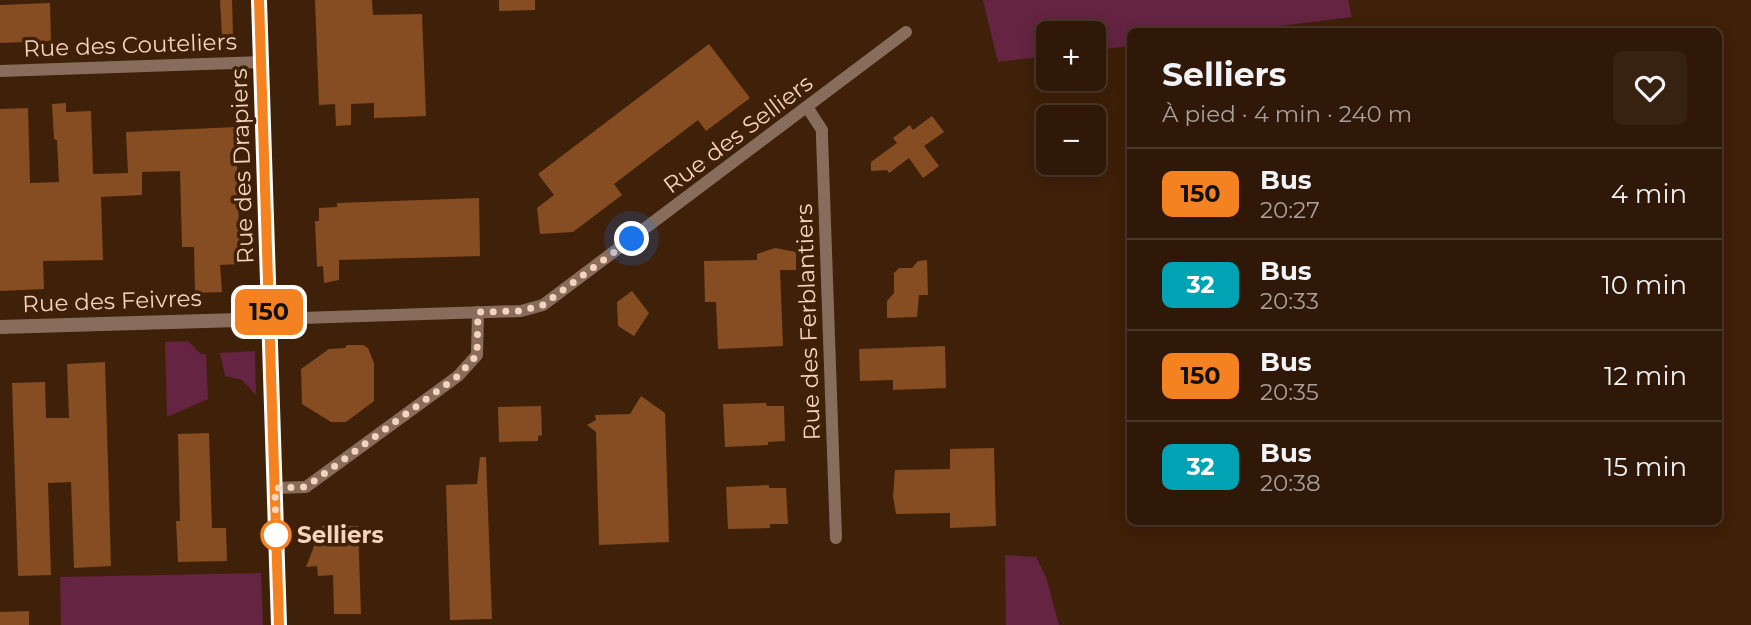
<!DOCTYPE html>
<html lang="fr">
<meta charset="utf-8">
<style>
body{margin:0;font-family:Montserrat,sans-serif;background:#372111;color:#f1f3f6;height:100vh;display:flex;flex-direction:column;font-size:26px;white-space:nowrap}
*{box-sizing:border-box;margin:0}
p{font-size:23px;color:#a7a09b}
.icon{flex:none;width:38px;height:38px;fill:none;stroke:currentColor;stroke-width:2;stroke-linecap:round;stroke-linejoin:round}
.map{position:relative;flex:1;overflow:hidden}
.drawer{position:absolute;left:1127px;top:28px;width:595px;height:497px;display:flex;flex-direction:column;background:#2f1807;border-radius:10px;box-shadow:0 4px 18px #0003,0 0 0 2px #4a3728}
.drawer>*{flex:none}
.badge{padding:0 14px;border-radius:10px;font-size:24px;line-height:46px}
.tools{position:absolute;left:1036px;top:21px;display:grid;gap:14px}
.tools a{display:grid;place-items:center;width:70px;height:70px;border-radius:10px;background:#2f1807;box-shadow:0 4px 18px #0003,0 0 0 2px #4a3728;font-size:35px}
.you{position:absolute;width:35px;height:35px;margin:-18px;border:5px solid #fff;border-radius:50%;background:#1a73e8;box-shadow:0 0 0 10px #1a73e833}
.map>.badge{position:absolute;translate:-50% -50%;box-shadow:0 0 0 4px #fff}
.round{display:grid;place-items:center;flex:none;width:74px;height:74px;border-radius:10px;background:#372111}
.headline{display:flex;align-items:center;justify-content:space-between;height:119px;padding:0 35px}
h1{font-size:33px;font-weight:700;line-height:52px}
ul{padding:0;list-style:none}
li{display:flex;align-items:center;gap:21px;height:91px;padding:0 35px;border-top:2px solid #4a3728}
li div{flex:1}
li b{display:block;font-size:26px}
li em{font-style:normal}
li .badge{min-width:77px;font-weight:700;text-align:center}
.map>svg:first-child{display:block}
</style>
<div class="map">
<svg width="1751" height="625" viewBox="0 0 1751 625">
<rect width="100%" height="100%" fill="#3f2009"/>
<g fill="#642442">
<polygon points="983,0 1348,0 1352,17 1241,31 1130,32 1130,46 1094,50 1094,33 1048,33 1048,56 998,62"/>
<polygon points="188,341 201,354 206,354 208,399 167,417 165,342"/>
<polygon points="255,351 256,395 242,380 225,376 220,353"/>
<polygon points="1005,555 1036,557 1046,577 1059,625 1006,625"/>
<polygon points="261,573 263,625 61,625 60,577"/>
</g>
<g fill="#874d22">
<polygon points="220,0 232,0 233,36 222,36"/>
<polygon points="315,0 372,0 373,15 422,14 426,116 374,118 374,103 351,104 351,125 336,126 335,104 319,105"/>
<polygon points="499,0 535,0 535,10 499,11"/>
<polygon points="50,3 51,41 0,43 0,5"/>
<polygon points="709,44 750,98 706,131 698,120 614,184 622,195 573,232 540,234 537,208 554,195 538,174"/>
<polygon points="66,103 66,112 91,111 93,174 128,173 126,132 236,127 240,264 220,265 222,292 195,293 194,247 182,247 180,171 142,172 142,195 101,197 103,260 43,261 44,289 0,291 0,109 28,108 30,183 59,182 57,140 54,139 52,104"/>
<polygon points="932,116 944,132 924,146 939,166 923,178 909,158 889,173 887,170 871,171 871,162 897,143 893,138 910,125 913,130"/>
<polygon points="479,198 480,256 339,260 339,280 324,283 323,266 317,267 315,221 319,221 319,208 337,207 337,203"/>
<polygon points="775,248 796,252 796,270 780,270 783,346 718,349 716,302 705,302 704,261 757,260 757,254"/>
<polygon points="927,260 928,295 919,295 917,317 887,318 887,301 894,293 894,273 899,268 912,268 918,261"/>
<polygon points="632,291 649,313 634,336 618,326 617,302"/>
<polygon points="347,345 363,345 368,348 374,363 374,401 346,422 331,422 302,404 301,369 329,349 345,348"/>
<polygon points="945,346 946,388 893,390 893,380 860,381 859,349"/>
<polygon points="105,362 111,566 74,568 71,482 48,483 51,575 18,576 12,383 45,382 46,418 69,418 67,364"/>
<polygon points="641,396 665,413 669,542 599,545 596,432 587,425 596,420 595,415 630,414"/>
<polygon points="766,403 767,406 784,406 785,441 768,442 768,445 725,447 723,404"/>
<polygon points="541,406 542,435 538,436 538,441 499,442 498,407"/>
<polygon points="209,433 212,528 226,528 227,561 178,562 176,521 180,521 178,434"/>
<polygon points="994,448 996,526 950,528 950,513 896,514 893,496 895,470 950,469 950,449"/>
<polygon points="480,457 486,457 492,619 450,620 446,485 477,484"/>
<polygon points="769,485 769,488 786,488 788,524 770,524 770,528 728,529 726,487"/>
<polygon points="322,526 358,526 361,614 334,614 333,575 318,576 317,566 306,567"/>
<polygon points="29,611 29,625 0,625 0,612"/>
</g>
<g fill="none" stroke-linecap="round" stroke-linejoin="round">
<g stroke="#896d5c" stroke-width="12">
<polyline points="0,71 261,62"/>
<polyline points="807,107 822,130 822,137 836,538"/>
<polyline points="270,319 521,311 543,305 906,32"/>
<polyline points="275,488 306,487 458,376 477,355 478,312"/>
</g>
<g stroke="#896d5c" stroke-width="14">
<polyline points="259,0 279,625"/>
<polyline points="0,327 270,319"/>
</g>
</g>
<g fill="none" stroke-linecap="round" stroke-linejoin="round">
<defs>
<polyline id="line" points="259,0 279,625"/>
</defs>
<use href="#line" stroke="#fff" stroke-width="16"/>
<use href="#line" stroke="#f58220" stroke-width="10"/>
<polyline stroke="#f6d3bd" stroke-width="7" stroke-dasharray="0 12.6" points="276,535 275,488 306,487 458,376 477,355 478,312 521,311 543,305 632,239"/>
</g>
<circle fill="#fff" stroke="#f58220" stroke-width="3.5" cx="276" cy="535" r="14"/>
<g text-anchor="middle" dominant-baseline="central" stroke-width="7" stroke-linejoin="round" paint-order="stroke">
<g font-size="23" fill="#f6d3bd" stroke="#3f2009">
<text transform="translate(130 45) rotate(-2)">Rue des Couteliers</text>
<text transform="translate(738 134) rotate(-37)">Rue des Selliers</text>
<text transform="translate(242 166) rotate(-92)">Rue des Drapiers</text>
<text transform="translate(112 301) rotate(-2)">Rue des Feivres</text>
<text transform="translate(808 322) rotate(-92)">Rue des Ferblantiers</text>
</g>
<g font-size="23" font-weight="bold" fill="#f6d3bd" stroke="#3f2009" text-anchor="start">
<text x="297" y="535">Selliers</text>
</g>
</g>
</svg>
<div class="tools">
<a>+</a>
<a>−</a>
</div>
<div class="you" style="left:632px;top:239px"></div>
<b class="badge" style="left:269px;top:312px;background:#f58220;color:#111">150</b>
<section class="drawer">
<div class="headline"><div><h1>Selliers</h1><p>À pied · 4 min · 240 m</p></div><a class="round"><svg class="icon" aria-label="heart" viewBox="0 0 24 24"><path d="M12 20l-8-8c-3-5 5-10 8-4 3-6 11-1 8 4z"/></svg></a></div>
<ul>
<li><span class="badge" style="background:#f58220;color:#111">150</span><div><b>Bus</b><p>20:27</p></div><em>4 min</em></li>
<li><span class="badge" style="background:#00a3b4;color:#fff">32</span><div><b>Bus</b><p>20:33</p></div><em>10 min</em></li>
<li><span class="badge" style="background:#f58220;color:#111">150</span><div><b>Bus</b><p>20:35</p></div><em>12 min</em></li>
<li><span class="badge" style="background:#00a3b4;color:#fff">32</span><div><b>Bus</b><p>20:38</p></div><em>15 min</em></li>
</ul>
</section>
</div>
